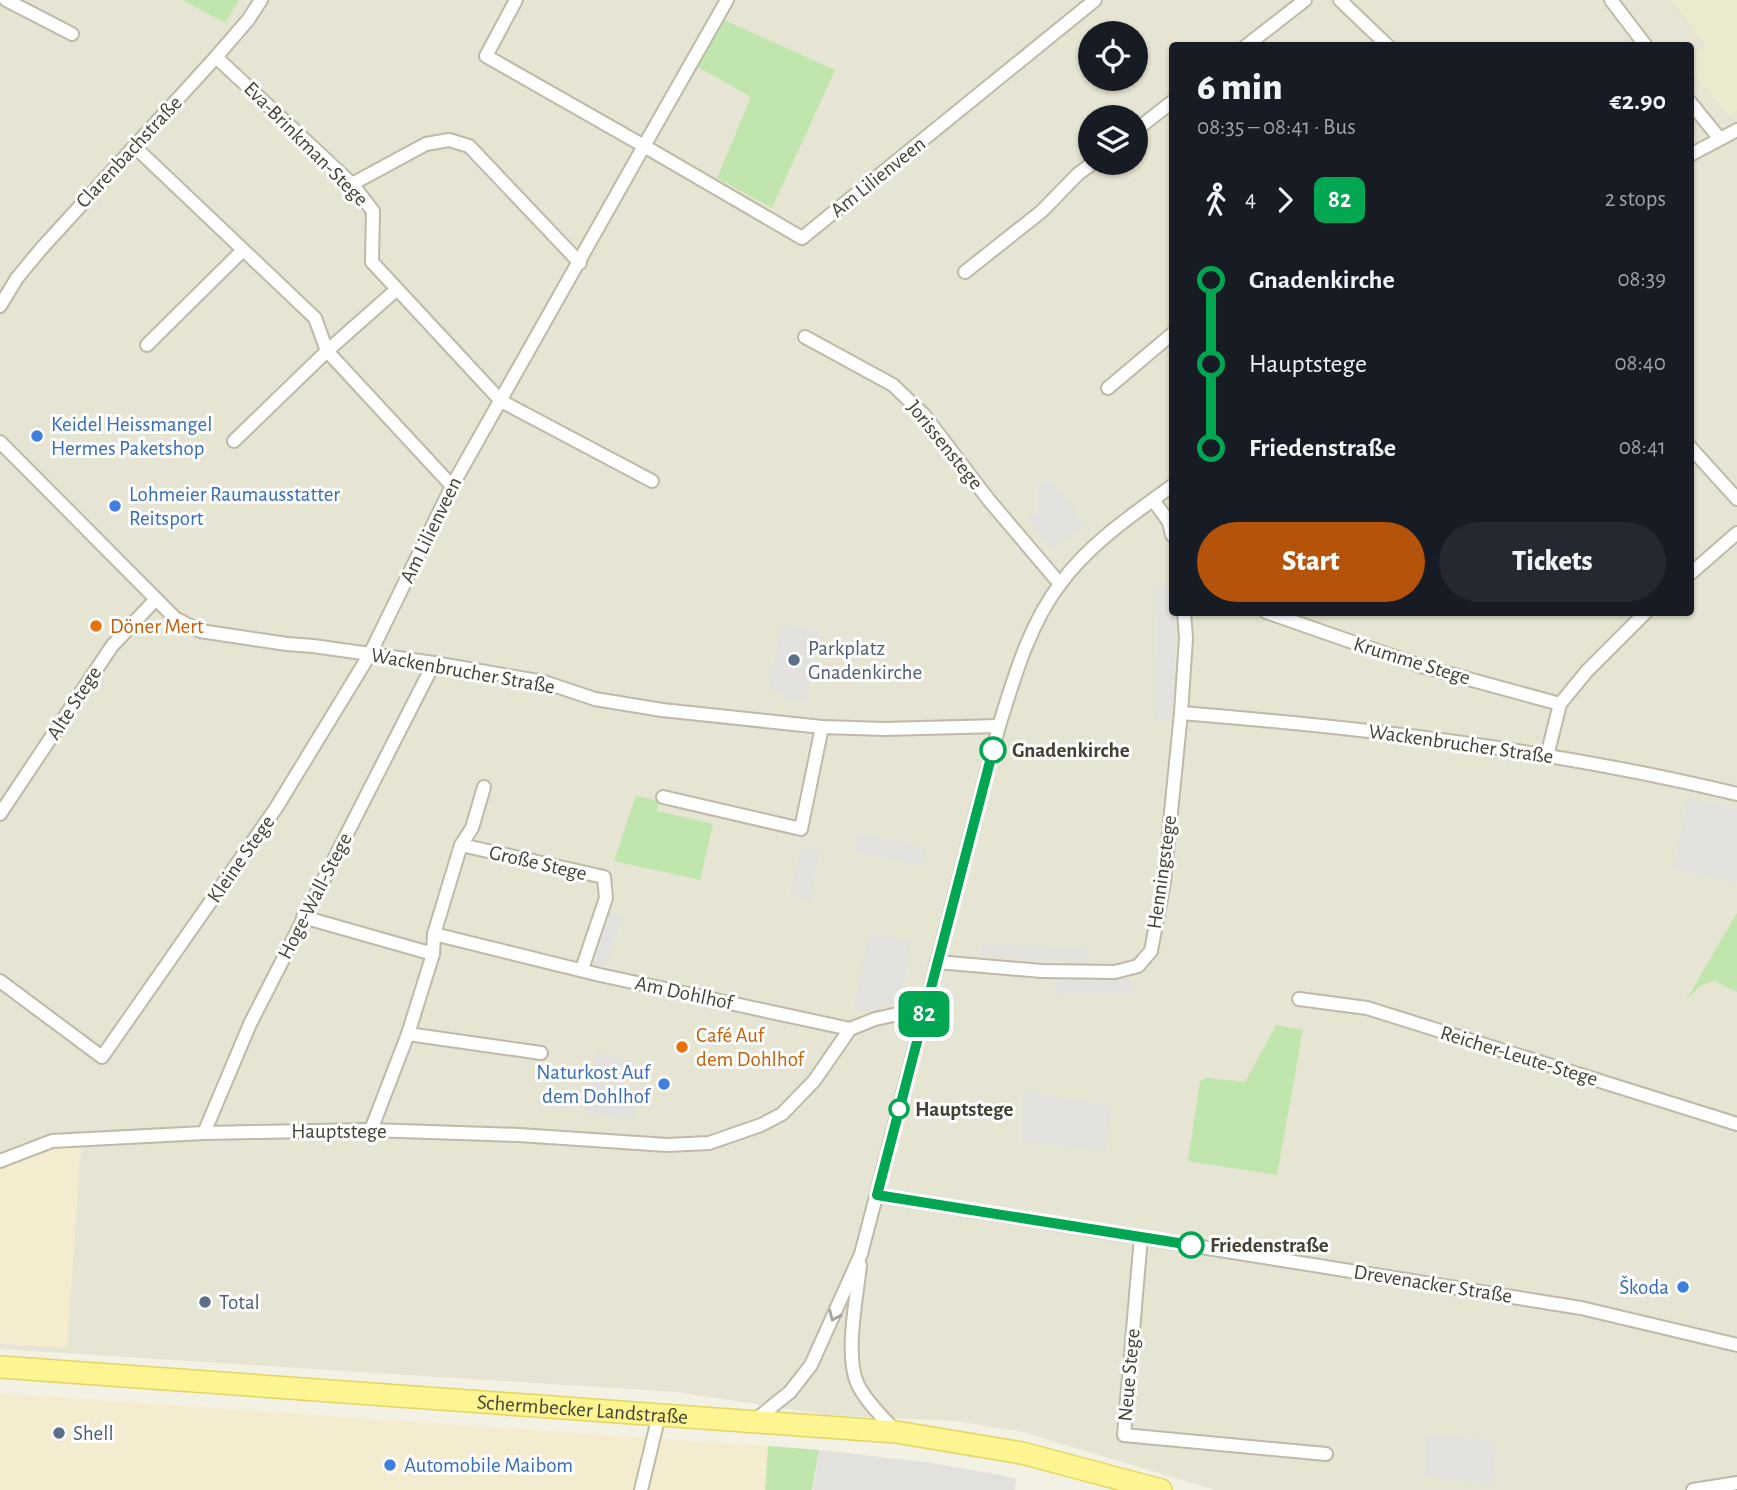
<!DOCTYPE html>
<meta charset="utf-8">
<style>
body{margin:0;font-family:"Alegreya Sans",sans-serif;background:#242831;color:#f1f3f6;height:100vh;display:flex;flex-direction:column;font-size:26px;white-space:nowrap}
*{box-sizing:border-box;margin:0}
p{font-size:23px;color:#9ea1a6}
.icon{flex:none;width:38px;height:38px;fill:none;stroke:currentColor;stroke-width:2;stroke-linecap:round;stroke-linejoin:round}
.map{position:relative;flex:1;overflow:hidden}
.details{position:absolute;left:1169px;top:42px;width:525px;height:574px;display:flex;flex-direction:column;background:#171b24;border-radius:7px;box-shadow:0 2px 5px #0004}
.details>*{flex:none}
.badge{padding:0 14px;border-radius:10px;font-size:24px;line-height:46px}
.controls{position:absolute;left:1078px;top:21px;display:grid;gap:14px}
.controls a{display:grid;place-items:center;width:70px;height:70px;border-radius:50%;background:#171b24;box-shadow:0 2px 5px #0004;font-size:35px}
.map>.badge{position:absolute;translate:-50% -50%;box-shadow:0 0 0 4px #fff}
.legs{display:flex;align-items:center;gap:10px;height:77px;padding:0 28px;font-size:23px}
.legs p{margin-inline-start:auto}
.head{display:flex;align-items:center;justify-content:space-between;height:119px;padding:0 28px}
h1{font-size:38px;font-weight:800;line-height:52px}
.action{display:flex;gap:14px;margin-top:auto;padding:14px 28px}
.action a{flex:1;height:80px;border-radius:42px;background:#b45309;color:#fff;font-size:28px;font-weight:800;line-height:80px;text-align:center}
.action a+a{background:#242831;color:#f1f3f6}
ul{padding:0 28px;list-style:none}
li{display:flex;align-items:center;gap:24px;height:84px;font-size:26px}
li i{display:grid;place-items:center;width:10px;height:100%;margin:0 9px;background:currentColor}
li i::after{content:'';width:18px;height:18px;margin:-9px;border:5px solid;border-radius:50%;background:#171b24}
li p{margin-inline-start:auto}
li:first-child i{background:linear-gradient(#0000 50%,currentColor 0)}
li:last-child i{background:linear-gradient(currentColor 50%,#0000 0)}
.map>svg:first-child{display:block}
</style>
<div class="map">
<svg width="1737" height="1490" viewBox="0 0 1737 1490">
<rect width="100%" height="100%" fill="#f2f1e4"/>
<path fill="#e6e4d2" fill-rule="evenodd" d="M0 0H182L225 23 237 0H1737V1490H1215L1022 1432 955 1421 828 1415 677 1392 0 1349ZM1090 33H1136V79H1090ZM1172 46H1690V612H1172ZM1090 117H1136V163H1090Z"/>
<g fill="#f4eccf">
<polygon points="81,1146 67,1348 0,1344 0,1169 51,1148"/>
<polygon points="0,1393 768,1446 765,1490 0,1490"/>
</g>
<polygon fill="#ebe9ce" points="1671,0 1737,0 1737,110 1728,115 1691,71 1691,57 1705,45"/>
<g fill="#c1e6ad">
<polygon points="182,0 239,0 225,23"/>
<polygon points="722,19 835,70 772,208 717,178 751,97 696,66"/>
<polygon points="636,796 659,801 657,811 713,824 700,880 614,861"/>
<polygon points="1737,913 1737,992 1714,981 1700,986 1686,1000"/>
<polygon points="1276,1025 1303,1030 1277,1175 1188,1161 1200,1081 1206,1078 1245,1082"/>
<polygon points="768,1446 819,1450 812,1490 765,1490"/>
</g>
<g fill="#e3e1dd">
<polygon points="1049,478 1084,523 1053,549 1028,519 1038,512 1038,486"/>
<polygon points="1172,583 1172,612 1175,613 1176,630 1172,722 1155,720 1158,630 1155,585"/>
<polygon points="782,625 819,632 806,702 781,697 782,691 769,689"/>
<polygon points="1688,799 1737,809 1737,882 1674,869"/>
<polygon points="858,833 926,848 922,866 854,851"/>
<polygon points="801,847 820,851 810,900 790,895"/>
<polygon points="610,911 623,916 603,972 591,967"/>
<polygon points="870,933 912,942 899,1001 866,1012 853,1009"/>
<polygon points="982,942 1088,950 1087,963 981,956"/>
<polygon points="1056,979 1132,980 1132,994 1056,993"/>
<polygon points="597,1053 629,1060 622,1098 637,1101 632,1119 586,1113"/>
<polygon points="1023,1093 1112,1105 1106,1151 1022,1141"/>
<polygon points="1427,1434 1496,1441 1492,1483 1425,1477"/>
<polygon points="819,1450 925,1462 1001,1475 1016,1479 1015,1490 813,1490"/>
</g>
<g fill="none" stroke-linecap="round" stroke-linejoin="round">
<defs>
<g id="minor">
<polyline points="6,0 72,34"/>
<polyline points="516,0 486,56 644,146 727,0"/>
<polyline points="1340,0 1388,46"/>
<polyline points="1611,0 1646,46"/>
<polyline points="1246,46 1305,0"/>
<polyline points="216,57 352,184 373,211 372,262 501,401 652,481"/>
<polyline points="1690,102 1720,139"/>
<polyline points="1136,130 1172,102"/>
<polyline points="135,147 315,318 327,351 234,441"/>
<polyline points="1690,155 1737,130"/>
<polyline points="352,184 426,144 449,140 469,146 580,263"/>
<polyline points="965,272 1042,211 1078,174 1093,163"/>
<polyline points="396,290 327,351 452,486"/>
<polyline points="0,306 17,278 41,249 216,57 248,20 261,0"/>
<polyline points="805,337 893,385 924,415 988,499 1060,584"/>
<polyline points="147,345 242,251"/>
<polyline points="1108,388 1172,334"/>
<polyline points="0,442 175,618 200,631 287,644 313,646 434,663 544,682 595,699 662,710 822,727 884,729 999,726"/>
<polyline points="1690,447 1737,499"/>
<polyline points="1153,500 1169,522 1172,535"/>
<polyline points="1690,574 1737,533"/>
<polyline points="1266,612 1421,666 1560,704"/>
<path d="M1181 713C1368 728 1555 750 1737 794"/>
<polyline points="1547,756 1560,704 1587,671 1646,612"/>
<polyline points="663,797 801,829 822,727"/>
<polyline points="0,814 112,646 156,599"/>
<polyline points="461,845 604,877 606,898 582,969"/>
<polyline points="303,917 433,954"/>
<polyline points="434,934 600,975 850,1029"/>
<polyline points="937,962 1042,971 1115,972 1138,966 1151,951 1164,882 1181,713 1186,638 1184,612"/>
<polyline points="0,981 102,1057 276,808 370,654 452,486 644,146 802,238 1095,0"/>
<polyline points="1299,999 1367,1008 1737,1124"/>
<polyline points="408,1034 541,1053"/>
<polyline points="371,1130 408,1034 433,954 434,934 461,845 472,828 484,787"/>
<polyline points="204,1133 250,1024 434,663"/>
<polyline points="0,1161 52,1141 204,1133 371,1130 519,1135 667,1145 709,1143 761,1125 782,1114 814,1081 850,1029 875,1019 925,1008"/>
<polyline points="877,1195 1581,1308 1737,1345"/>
<polyline points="1141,1237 1124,1435 1326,1454"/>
<path d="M860 1265C857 1297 844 1356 858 1385 867 1403 883 1417 896 1432"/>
<path d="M754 1421 790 1392 811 1365 861 1254 999 726C1014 678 1029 625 1060 584 1089 544 1132 515 1172 486"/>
<polyline points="641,1490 659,1415"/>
<polyline points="1693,1490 1737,1483"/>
</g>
<g id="primary">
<path id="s1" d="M0 1367 896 1432 1022 1453 1161 1490"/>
</g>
</defs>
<use href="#minor" stroke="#bdbaa7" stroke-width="16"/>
<use href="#primary" stroke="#e2d562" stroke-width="24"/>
<use href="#minor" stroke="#fff" stroke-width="12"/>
<use href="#primary" stroke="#fdf492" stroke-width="21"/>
</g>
<defs><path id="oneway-chevron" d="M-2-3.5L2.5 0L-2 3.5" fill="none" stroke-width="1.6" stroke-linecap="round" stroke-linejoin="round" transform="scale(1.75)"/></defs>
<use stroke="#a2a09a" href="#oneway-chevron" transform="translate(834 1316) rotate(114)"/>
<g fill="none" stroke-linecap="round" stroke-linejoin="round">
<defs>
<polyline id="line-1" points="993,750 877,1195 1191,1245"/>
</defs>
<use href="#line-1" stroke="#fff" stroke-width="16"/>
<use href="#line-1" stroke="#00a651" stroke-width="10"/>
</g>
<g fill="#3f7fe0" stroke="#fff" stroke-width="2.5">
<circle cx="37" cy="436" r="7"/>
<circle cx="115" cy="506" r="7"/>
<circle cx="664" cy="1084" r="7"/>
<circle cx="1683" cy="1287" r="7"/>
<circle cx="390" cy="1465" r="7"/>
</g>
<g fill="#e8710a" stroke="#fff" stroke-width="2.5">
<circle cx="96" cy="626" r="7"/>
<circle cx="682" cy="1047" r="7"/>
</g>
<g fill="#5c6f8a" stroke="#fff" stroke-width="2.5">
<circle cx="794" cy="660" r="7"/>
<circle cx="205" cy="1302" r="7"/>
<circle cx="59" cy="1433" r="7"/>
</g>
<g fill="#fff" stroke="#00a651" stroke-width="3.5">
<circle cx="993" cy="750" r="12"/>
<circle cx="899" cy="1109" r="9"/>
<circle cx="1191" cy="1245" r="12"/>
</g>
<g text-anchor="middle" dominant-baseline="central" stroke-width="6" stroke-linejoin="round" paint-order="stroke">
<g font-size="21" fill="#444134" stroke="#fff">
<text transform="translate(306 144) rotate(45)">Eva-Brinkman-Stege</text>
<text transform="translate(129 152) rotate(-47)">Clarenbachstraße</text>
<text transform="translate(878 177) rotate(-39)">Am Lilienveen</text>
<text transform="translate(945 445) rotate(51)">Jorissenstege</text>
<text transform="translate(431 530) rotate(-64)">Am Lilienveen</text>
<text transform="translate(1412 661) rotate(17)">Krumme Stege</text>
<text transform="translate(463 671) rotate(10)">Wackenbrucher Straße</text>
<text transform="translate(74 703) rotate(-57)">Alte Stege</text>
<text transform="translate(1461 744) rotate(8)">Wackenbrucher Straße</text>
<text transform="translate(241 859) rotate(-55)">Kleine Stege</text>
<text transform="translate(538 863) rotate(13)">Große Stege</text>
<text transform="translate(1162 872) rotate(-82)">Henningstege</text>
<text transform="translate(315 896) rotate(-63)">Hoge-Wall-Stege</text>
<text transform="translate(684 993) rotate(12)">Am Dohlhof</text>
<text transform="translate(1519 1056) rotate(17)">Reicher-Leute-Stege</text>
<text x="339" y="1131">Hauptstege</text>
<text transform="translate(1433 1284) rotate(9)">Drevenacker Straße</text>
<text transform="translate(1129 1375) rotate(-85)">Neue Stege</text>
<text stroke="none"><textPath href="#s1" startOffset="584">Schermbecker Landstraße</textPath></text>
</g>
<g font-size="21" fill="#366cbe" stroke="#fff" text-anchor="start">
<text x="51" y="424">Keidel Heissmangel<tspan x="51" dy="24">Hermes Paketshop</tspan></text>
<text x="129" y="494">Lohmeier Raumausstatter<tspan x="129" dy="24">Reitsport</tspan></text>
<text x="650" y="1072" text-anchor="end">Naturkost Auf<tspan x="650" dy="24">dem Dohlhof</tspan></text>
<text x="1669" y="1287" text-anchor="end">Škoda</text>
<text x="404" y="1465">Automobile Maibom</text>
</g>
<g font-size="21" fill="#c56008" stroke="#fff" text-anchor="start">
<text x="110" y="626">Döner Mert</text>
<text x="696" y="1035">Café Auf<tspan x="696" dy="24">dem Dohlhof</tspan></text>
</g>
<g font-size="21" fill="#4e5e75" stroke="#fff" text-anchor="start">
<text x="808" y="648">Parkplatz<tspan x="808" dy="24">Gnadenkirche</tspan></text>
<text x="219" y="1302">Total</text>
<text x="73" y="1433">Shell</text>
</g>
<g font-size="21" font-weight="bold" fill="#444134" stroke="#fff" text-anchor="start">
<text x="1012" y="750">Gnadenkirche</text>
<text x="915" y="1109">Hauptstege</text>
<text x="1210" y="1245">Friedenstraße</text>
</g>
</g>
</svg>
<div class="controls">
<a><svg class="icon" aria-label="locate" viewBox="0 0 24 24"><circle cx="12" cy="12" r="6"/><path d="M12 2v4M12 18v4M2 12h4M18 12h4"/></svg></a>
<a><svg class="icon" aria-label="layers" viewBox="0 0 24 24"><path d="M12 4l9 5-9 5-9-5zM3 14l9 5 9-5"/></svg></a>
</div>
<b class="badge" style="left:924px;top:1014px;background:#00a651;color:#fff">82</b>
<section class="details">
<div class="head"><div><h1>6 min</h1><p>08:35 – 08:41 · Bus</p></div><b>€2.90</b></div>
<div class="legs"><svg class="icon" aria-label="walk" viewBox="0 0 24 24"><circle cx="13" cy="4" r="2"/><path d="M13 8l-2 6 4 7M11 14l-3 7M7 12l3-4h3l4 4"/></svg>4<svg class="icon" aria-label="forward" viewBox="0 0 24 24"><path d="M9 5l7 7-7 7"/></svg><b class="badge" style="background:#00a651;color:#fff">82</b><p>2 stops</p></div>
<ul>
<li><i style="color:#00a651"></i><b>Gnadenkirche</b><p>08:39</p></li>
<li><i style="color:#00a651"></i><span>Hauptstege</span><p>08:40</p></li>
<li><i style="color:#00a651"></i><b>Friedenstraße</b><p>08:41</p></li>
</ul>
<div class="action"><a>Start</a><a>Tickets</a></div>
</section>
</div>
